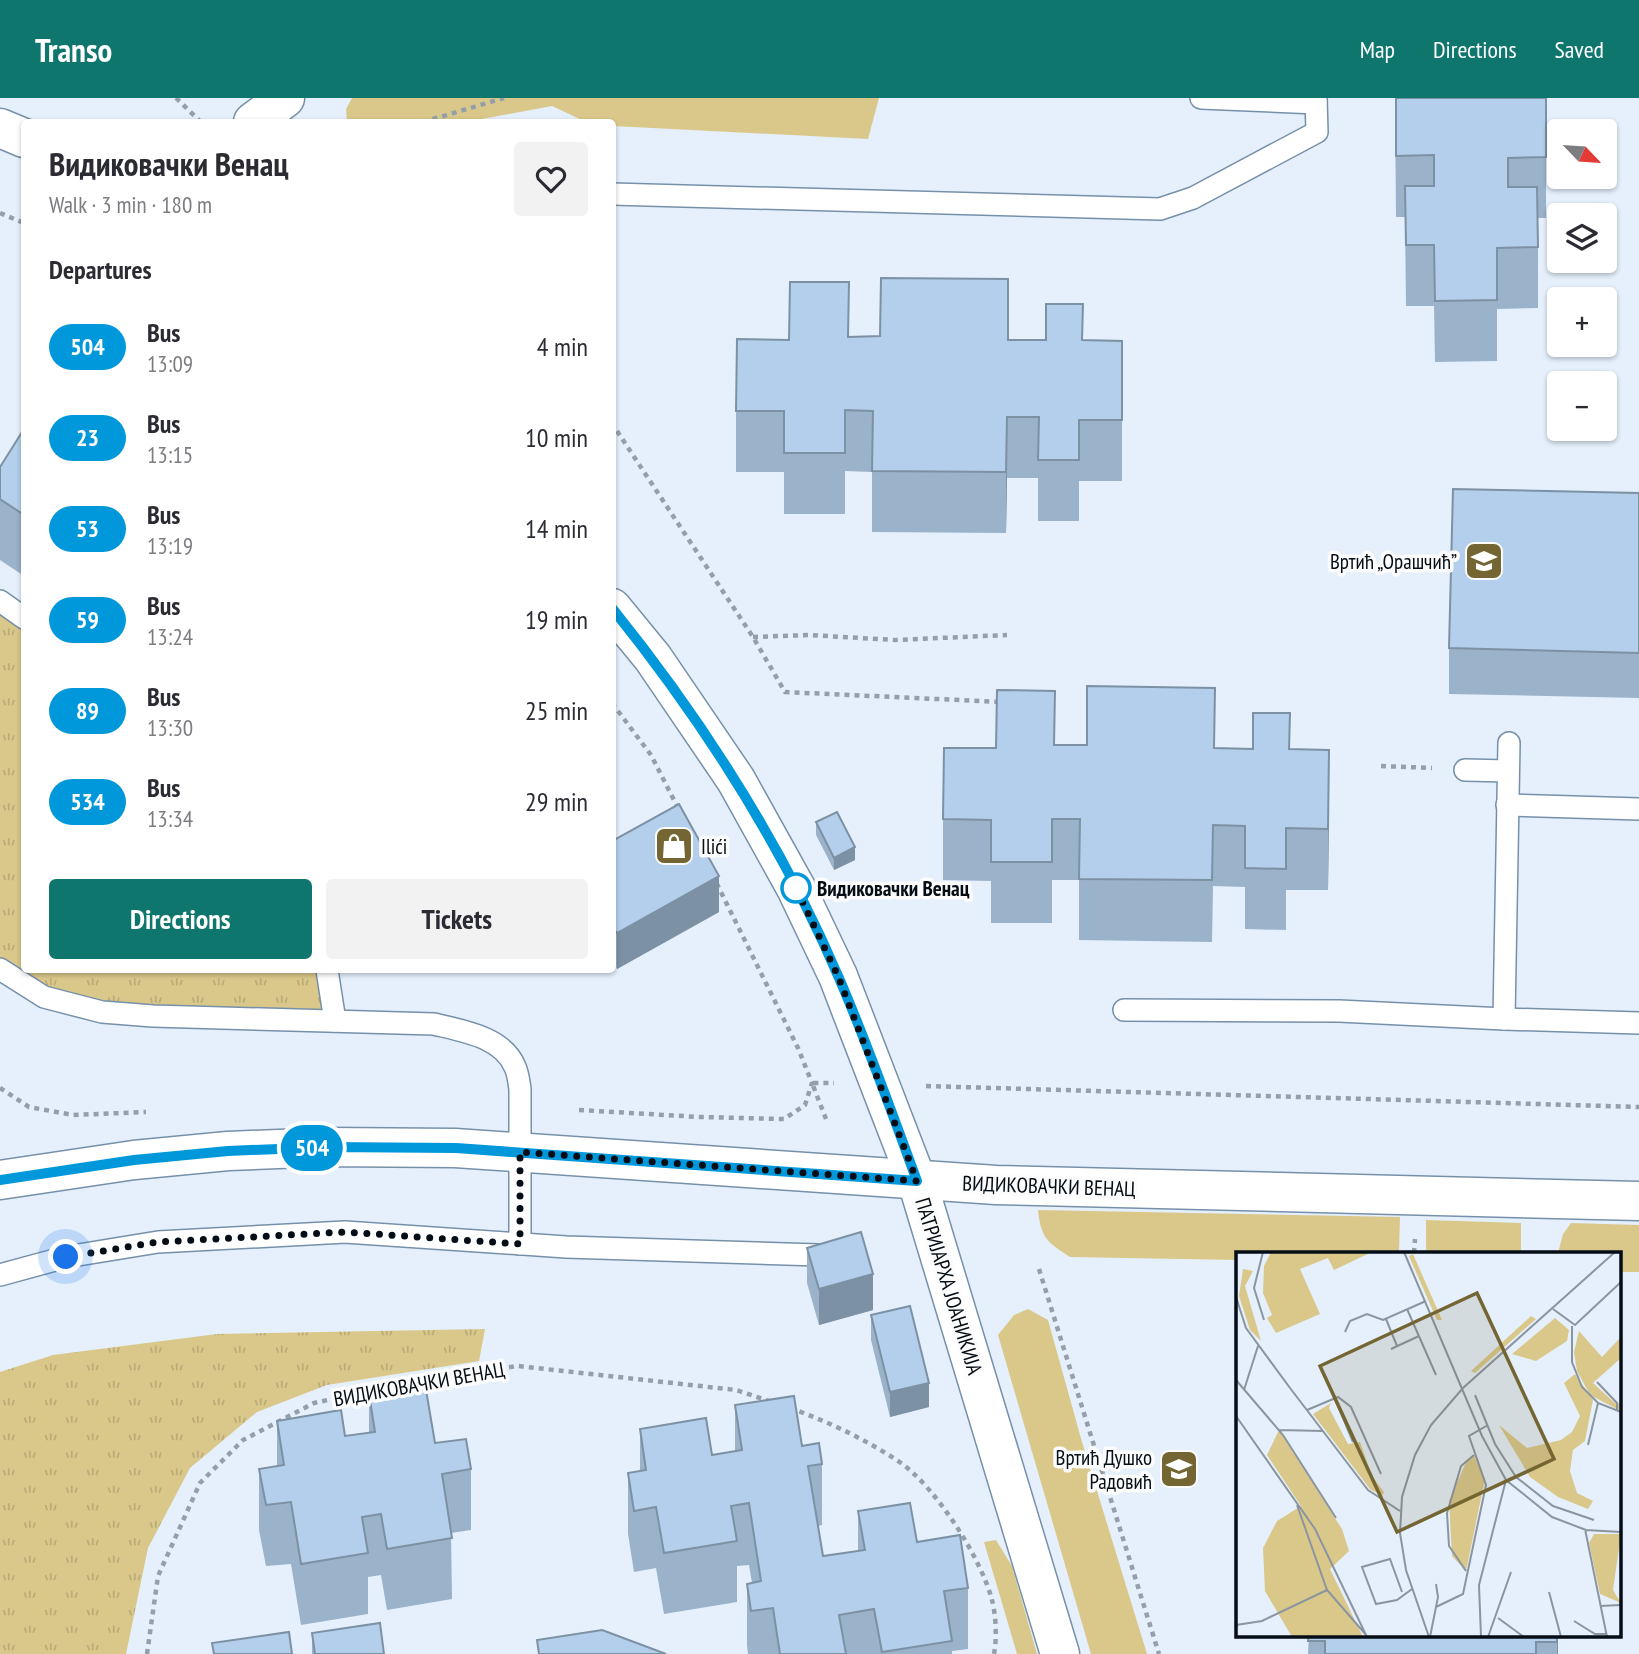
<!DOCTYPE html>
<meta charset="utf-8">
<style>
body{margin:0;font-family:"PT Sans Narrow",sans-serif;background:#f2f2f3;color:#2b2b33;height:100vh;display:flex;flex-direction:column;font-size:26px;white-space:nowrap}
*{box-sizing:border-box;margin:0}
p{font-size:23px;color:#7c7c81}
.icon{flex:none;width:38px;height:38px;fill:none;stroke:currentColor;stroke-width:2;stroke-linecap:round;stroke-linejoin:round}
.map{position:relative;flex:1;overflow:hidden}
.sheet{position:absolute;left:21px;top:21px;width:595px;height:854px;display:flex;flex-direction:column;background:#fff;border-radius:7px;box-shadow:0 2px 5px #0004}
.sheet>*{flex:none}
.badge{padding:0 14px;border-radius:23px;font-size:24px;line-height:46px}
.needle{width:46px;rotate:115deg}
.buttons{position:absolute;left:1547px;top:21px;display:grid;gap:14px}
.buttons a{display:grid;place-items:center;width:70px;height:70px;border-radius:7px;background:#fff;box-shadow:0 2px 5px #0004;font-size:35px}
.you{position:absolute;width:35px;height:35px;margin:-18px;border:5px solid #fff;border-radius:50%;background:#1a73e8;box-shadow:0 0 0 10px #1a73e833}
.map>.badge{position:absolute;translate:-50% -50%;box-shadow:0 0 0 4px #fff}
h2{padding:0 28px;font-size:26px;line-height:63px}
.round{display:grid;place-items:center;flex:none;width:74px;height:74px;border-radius:7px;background:#f2f2f3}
.overview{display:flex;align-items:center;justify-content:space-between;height:119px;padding:0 28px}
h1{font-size:33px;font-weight:800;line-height:52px}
.action{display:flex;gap:14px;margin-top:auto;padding:14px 28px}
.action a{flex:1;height:80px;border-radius:7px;background:#0f766e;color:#fff;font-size:28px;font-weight:800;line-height:80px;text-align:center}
.action a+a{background:#f2f2f3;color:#2b2b33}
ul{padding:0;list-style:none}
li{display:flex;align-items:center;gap:21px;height:91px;padding:0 28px}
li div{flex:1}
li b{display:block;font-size:26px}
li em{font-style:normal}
li .badge{min-width:77px;font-weight:700;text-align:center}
header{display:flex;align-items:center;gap:42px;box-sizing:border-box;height:98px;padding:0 35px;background:#0f766e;color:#fff}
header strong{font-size:33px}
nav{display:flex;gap:38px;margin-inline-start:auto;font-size:24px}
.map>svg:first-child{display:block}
</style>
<header>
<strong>Transo</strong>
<nav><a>Map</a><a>Directions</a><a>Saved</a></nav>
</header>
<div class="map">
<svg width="1639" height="1556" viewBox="0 0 1639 1556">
<defs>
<pattern id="park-tufts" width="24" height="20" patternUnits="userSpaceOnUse" patternTransform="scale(1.75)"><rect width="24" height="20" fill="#dac88b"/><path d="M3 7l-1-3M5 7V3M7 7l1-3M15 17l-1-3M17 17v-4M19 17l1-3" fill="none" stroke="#baab77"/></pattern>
</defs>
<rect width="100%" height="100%" fill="#e5f0fc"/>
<g fill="#dac88b">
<polygon points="352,0 879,0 868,41 613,28 612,24 586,24 552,8 466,24 347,24 346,11"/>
<path d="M1038 1112 1400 1119 1399 1155H1238V1162L1070 1159C1047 1144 1041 1140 1038 1112Z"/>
<polygon points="1426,1122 1521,1125 1521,1155 1426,1155"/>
<polygon points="1571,1125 1639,1127 1639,1174 1620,1174 1620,1155 1558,1155 1563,1136"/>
<polygon points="1028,1211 1048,1222 1082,1344 1147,1556 1091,1556 998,1237 1014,1217"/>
<polygon points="996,1442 1012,1468 1037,1556 1017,1556 984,1444"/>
</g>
<g fill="url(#park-tufts)">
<polygon points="0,503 24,520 24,872 327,872 335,923 102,914 0,871"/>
<polygon points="485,1231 479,1263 327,1287 257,1314 190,1370 148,1450 126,1556 0,1556 0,1274 53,1257 217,1236"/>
</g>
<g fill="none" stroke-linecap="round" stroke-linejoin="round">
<defs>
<g id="service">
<polyline points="1201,0 1316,5"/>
<polyline points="612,96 1160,111 1193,100 1317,34 1316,0"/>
<polyline points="0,503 24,520"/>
<polyline points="1465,672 1508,673"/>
<polyline points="1507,707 1639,711"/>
<path d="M0 871 44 899 102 914 153 918 434 926C463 933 503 939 515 969 518 975 519 984 520 991V1146"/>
<polyline points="327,872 335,923"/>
<polyline points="1124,912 1339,913 1504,921 1639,925"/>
<polyline points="1504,921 1509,645"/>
<polyline points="0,1177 66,1159 158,1144 345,1134 566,1149 818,1157"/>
</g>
<polyline id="minor" points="253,24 285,0"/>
<polyline id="tertiary" points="0,1082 134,1062 228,1053 327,1049 455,1050 996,1087 1639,1103"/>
<g id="secondary">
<polyline points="0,30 24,40"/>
<polyline points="612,510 653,560 736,682 796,790 838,878 917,1083 1060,1556"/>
</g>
</defs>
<use href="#service" stroke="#7690aa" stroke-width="24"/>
<use href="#minor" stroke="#7690aa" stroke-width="41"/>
<use href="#tertiary" stroke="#7690aa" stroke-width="41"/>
<use href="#secondary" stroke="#7690aa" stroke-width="41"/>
<g stroke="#959faa" stroke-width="4.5" stroke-dasharray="5 5" stroke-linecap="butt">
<polyline points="176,0 201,24"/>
<polyline points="423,24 504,0"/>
<polyline points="0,115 24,125"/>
<polyline points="617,333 753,539 785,594 1002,604"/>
<polyline points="753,539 809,537 895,542 1007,537"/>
<polyline points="612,605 651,657 678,710"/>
<polyline points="1381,668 1432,670"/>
<polyline points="926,988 1639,1009"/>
<polyline points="0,990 29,1009 73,1017 146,1014"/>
<polyline points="579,1012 699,1019 784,1021 805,1007 812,985 798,950 717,786"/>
<polyline points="826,1021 812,985 834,985"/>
<polyline points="1414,1155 1415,1141"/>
<polyline points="1039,1171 1159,1556"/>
<path d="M790 1310C829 1324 867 1342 901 1365 937 1391 981 1460 992 1502 996 1517 997 1541 994 1556"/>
<polyline points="147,1556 158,1478 200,1385 243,1342 314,1305 415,1283 518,1268 736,1292 772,1304"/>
</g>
<use href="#service" stroke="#fff" stroke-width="21"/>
<use href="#minor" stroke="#fff" stroke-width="38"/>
<use href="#tertiary" stroke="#fff" stroke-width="38"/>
<use href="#secondary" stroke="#fff" stroke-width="38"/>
</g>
<g fill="#9ab2ca">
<polygon points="1395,0 1546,0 1546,120 1538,120 1538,210 1497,211 1497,263 1435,264 1434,208 1406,208 1405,119 1396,119"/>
<polygon points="849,239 1122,243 1122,383 1079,383 1079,423 1038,423 1038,380 1007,380 1006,435 872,434 872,374 845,373 845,416 784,416 784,374 736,374 736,313 789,242"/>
<polygon points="24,331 24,478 0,462 0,369"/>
<polygon points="1639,395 1639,600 1449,596 1449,550"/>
<polygon points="1055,647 1290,651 1329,713 1328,792 1286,792 1286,832 1245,831 1245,789 1213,788 1212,844 1079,842 1079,782 1052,782 1052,825 991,825 991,783 943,782 943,721 996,650"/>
<polygon points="816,724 855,762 834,772 816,737"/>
<polygon points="612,743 719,814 617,871 612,863"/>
<polygon points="807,1150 873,1212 819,1227 807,1185"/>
<polygon points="871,1217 929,1309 890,1319 871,1242"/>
<polygon points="369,1296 471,1371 471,1432 451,1435 452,1501 387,1512 381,1477 368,1479 368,1516 301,1527 291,1466 266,1468 259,1432 259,1371 277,1368 277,1323 345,1338 369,1335"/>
<polygon points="735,1307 802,1348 822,1366 822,1427 818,1428 823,1458 858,1453 858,1413 917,1444 968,1490 968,1551 952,1553 952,1556 748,1556 747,1547 747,1486 752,1485 749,1467 737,1468 737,1504 664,1516 656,1470 634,1474 628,1436 628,1375 640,1373 640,1331 712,1357 735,1353"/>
<polygon points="312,1535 384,1556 312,1556"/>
<polygon points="1309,1537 1558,1537 1558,1556 1308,1556"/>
</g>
<g fill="#7d91a4">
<polygon points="1007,319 1007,380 1006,435 1006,374"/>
<polygon points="1329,652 1329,713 1328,792 1328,731"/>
<polygon points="855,749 855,762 834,772 834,760"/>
<polygon points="719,778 719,814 617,871 617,835"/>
<polygon points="873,1176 873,1212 819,1227 819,1191"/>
<polygon points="929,1285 929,1309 890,1319 890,1294"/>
<rect x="1557" y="1537" width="1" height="19"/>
</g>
<g fill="#b3cfeb" stroke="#7d91a4" stroke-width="2">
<polygon points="1396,0 1546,0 1546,59 1508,60 1508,89 1537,89 1538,149 1497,150 1497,202 1435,203 1434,147 1406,147 1405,88 1434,88 1434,57 1396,58"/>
<polygon points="881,180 1008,181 1008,242 1046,242 1046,206 1083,206 1082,242 1122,243 1122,322 1079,322 1079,362 1038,362 1039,319 1007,319 1006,374 872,373 873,313 845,312 845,355 784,355 784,313 736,313 737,241 789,242 790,184 849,184 848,239 880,238"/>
<polygon points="24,331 24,417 0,401 0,369"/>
<polygon points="1453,391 1639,395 1639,555 1449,550"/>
<polygon points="1087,588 1215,590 1214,650 1253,651 1253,615 1290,615 1289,651 1329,652 1328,731 1286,730 1286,771 1245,770 1245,728 1213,727 1212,782 1079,781 1080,721 1052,721 1052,764 991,764 991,722 943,721 944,650 996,650 997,592 1055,593 1054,647 1087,647"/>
<polygon points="679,706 719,778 617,835 612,828 612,743"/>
<polygon points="837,714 855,749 834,760 816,724"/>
<polygon points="861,1134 873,1176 819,1191 807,1150"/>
<polygon points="910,1208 929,1285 890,1294 871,1217"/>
<polygon points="425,1286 435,1345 466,1341 471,1371 442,1376 452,1440 387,1451 381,1416 362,1419 368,1455 301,1466 291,1404 266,1407 259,1371 284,1367 277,1323 341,1312 345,1338 375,1334 369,1296"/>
<polygon points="794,1298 802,1348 819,1345 822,1366 808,1368 823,1458 865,1452 858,1413 910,1405 917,1444 960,1437 968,1490 944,1493 952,1543 882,1554 874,1511 839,1517 846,1556 780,1556 773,1510 751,1513 747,1486 761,1483 749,1405 731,1408 737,1443 664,1455 656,1409 634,1413 628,1375 646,1372 640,1331 706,1320 712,1357 742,1352 735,1307"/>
<polygon points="380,1525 384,1556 315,1556 312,1535"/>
<polygon points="602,1532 666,1556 539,1556 537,1542"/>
<polygon points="289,1534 292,1556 214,1556 212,1545"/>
<polygon points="1309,1537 1557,1537 1557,1544 1536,1544 1536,1556 1325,1556 1325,1543 1308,1543"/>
</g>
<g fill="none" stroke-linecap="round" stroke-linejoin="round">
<defs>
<path id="line" d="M0 1082 134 1062 228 1053 327 1049 456 1050 917 1083C892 1015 868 947 839 880 782 747 703 623 612 510"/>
</defs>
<use href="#line" stroke="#fff" stroke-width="16"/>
<use href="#line" stroke="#0098da" stroke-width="10"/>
<polyline stroke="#050d16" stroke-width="7" stroke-dasharray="0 12.6" points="66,1159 158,1144 345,1134 520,1146 520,1054 917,1083 838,878 796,790"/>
</g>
<defs>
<symbol id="school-square" viewBox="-11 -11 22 22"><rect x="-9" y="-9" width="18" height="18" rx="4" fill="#746633" stroke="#fcfcfc"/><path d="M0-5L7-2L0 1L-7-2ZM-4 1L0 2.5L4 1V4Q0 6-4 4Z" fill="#fff"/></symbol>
<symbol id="shop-square" viewBox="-11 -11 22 22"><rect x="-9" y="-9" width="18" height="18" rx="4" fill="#746633" stroke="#fcfcfc"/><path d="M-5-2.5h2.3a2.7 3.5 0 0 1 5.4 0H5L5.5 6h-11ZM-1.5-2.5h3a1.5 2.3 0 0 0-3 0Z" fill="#fff"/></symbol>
</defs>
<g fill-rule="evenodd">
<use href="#school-square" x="1462" y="441" width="44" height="44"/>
<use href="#shop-square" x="652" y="726" width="44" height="44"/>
<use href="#school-square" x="1157" y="1349" width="44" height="44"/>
</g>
<circle fill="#fff" stroke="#0098da" stroke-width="3.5" cx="796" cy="790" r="14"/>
<g text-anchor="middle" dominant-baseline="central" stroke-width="7" stroke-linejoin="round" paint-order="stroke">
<g font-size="21" fill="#050d16" stroke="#fcfcfc" text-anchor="end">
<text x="1457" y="463">Вртић „Орашчић”</text>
<text x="701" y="748" text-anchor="start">Ilići</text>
<text x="1152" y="1359">Вртић Душко<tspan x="1152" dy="24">Радовић</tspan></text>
</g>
<g font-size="21" font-weight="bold" fill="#050d16" stroke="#fcfcfc" text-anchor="start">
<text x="817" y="790">Видиковачки Венац</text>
</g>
<g font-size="21" fill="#050d16" stroke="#fcfcfc">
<text transform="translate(1049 1088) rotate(2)">ВИДИКОВАЧКИ ВЕНАЦ</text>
<text transform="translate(949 1188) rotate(73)">ПАТРИЈАРХА ЈОАНИКИЈА</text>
<text transform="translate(419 1286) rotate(-10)">ВИДИКОВАЧКИ ВЕНАЦ</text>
</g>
</g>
<g transform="translate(1236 1154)">
<rect width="385" height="385" fill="#e5f0fc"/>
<path d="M177 2 206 68H201L173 4ZM7 17 17 19 9 34 25 89 14 78 3 44ZM295 64 300 67 239 121 235 119ZM95 151 93 156 112 192 124 190 136 224 148 240 146 244 134 237 77 162ZM43 178 106 277 113 299 94 317 127 385H56L29 339 27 296 41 269 65 254 31 203Z" fill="#dac88b"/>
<path d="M319 66 333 78 331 89 300 109 276 102Z" fill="#dac88b"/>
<path d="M35 0H136L98 18 92 6 64 17 84 62 40 81 31 66 36 63 27 41 28 14ZM343 79 366 105 385 85V106L357 131 380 152 385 151V159L354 143 341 119 338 100ZM339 122 357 148 349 189 337 198 334 219 341 241 357 249 352 257 322 245 294 225 263 173 291 196 325 188 336 180 344 164 328 131ZM238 203 249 227 230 319 216 304 213 249 231 208ZM358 282H385L377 338 385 351 364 342 353 291Z" fill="#dac88b"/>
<path fill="none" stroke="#8b95a0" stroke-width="2" d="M27 0 18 36 28 68M168 0 246 184 270 228 316 265 350 278 385 280M0 45 10 76 54 136 132 238 164 259M171 57 200 123M317 57 339 73 385 30M150 67 161 94M336 74V110L346 135 362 151 385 160M109 80 114 69 131 62 147 68 190 49M155 97 183 84M0 128 47 183 100 266M361 130 381 151V159M8 138 22 94M239 143 259 192 280 225 317 254 358 268M99 147 117 190M71 158 102 145 115 155 145 222M0 164 79 277 131 385M43 178 87 179M352 193 362 151M61 253 91 338 131 384M349 277 371 385M230 319 213 294 211 261 225 214 238 203M166 340 154 307 126 315 140 352 161 348 176 337M313 340 325 385M364 354 385 353M200 355 227 342 250 233 233 184 252 173M262 366 288 385M338 369 359 382H370M0 373 26 369 91 338M193 385 170 318 164 281 166 245 179 203 195 173 227 136 379 0M194 385 202 345 200 332M245 385 243 333 270 228M252 385 275 320"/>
<path fill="#746633" fill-opacity="0.15" stroke="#746633" stroke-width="3.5" d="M241 41 318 207 161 280 84 114Z"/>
<rect width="385" height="385" fill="none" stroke="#050d16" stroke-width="3.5"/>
</g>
</svg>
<div class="buttons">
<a><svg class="needle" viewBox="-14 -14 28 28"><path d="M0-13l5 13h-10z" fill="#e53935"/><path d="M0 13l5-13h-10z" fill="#7c7c81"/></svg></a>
<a><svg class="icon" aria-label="layers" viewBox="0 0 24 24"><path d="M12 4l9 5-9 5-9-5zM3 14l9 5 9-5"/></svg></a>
<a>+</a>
<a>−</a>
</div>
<div class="you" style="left:66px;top:1159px"></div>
<b class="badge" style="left:312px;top:1050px;background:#0098da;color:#fff">504</b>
<section class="sheet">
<div class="overview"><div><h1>Видиковачки Венац</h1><p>Walk · 3 min · 180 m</p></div><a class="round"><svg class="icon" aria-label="heart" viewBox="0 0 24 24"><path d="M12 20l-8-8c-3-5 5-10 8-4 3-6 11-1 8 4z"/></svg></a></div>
<h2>Departures</h2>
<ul>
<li><span class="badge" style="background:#0098da;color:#fff">504</span><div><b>Bus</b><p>13:09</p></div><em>4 min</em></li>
<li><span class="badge" style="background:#0098da;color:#fff">23</span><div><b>Bus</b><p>13:15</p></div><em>10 min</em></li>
<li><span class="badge" style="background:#0098da;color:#fff">53</span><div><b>Bus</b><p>13:19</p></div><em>14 min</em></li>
<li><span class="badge" style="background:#0098da;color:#fff">59</span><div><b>Bus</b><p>13:24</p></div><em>19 min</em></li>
<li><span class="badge" style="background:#0098da;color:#fff">89</span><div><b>Bus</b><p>13:30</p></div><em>25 min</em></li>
<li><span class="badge" style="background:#0098da;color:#fff">534</span><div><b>Bus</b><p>13:34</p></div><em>29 min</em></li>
</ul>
<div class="action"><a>Directions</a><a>Tickets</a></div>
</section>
</div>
